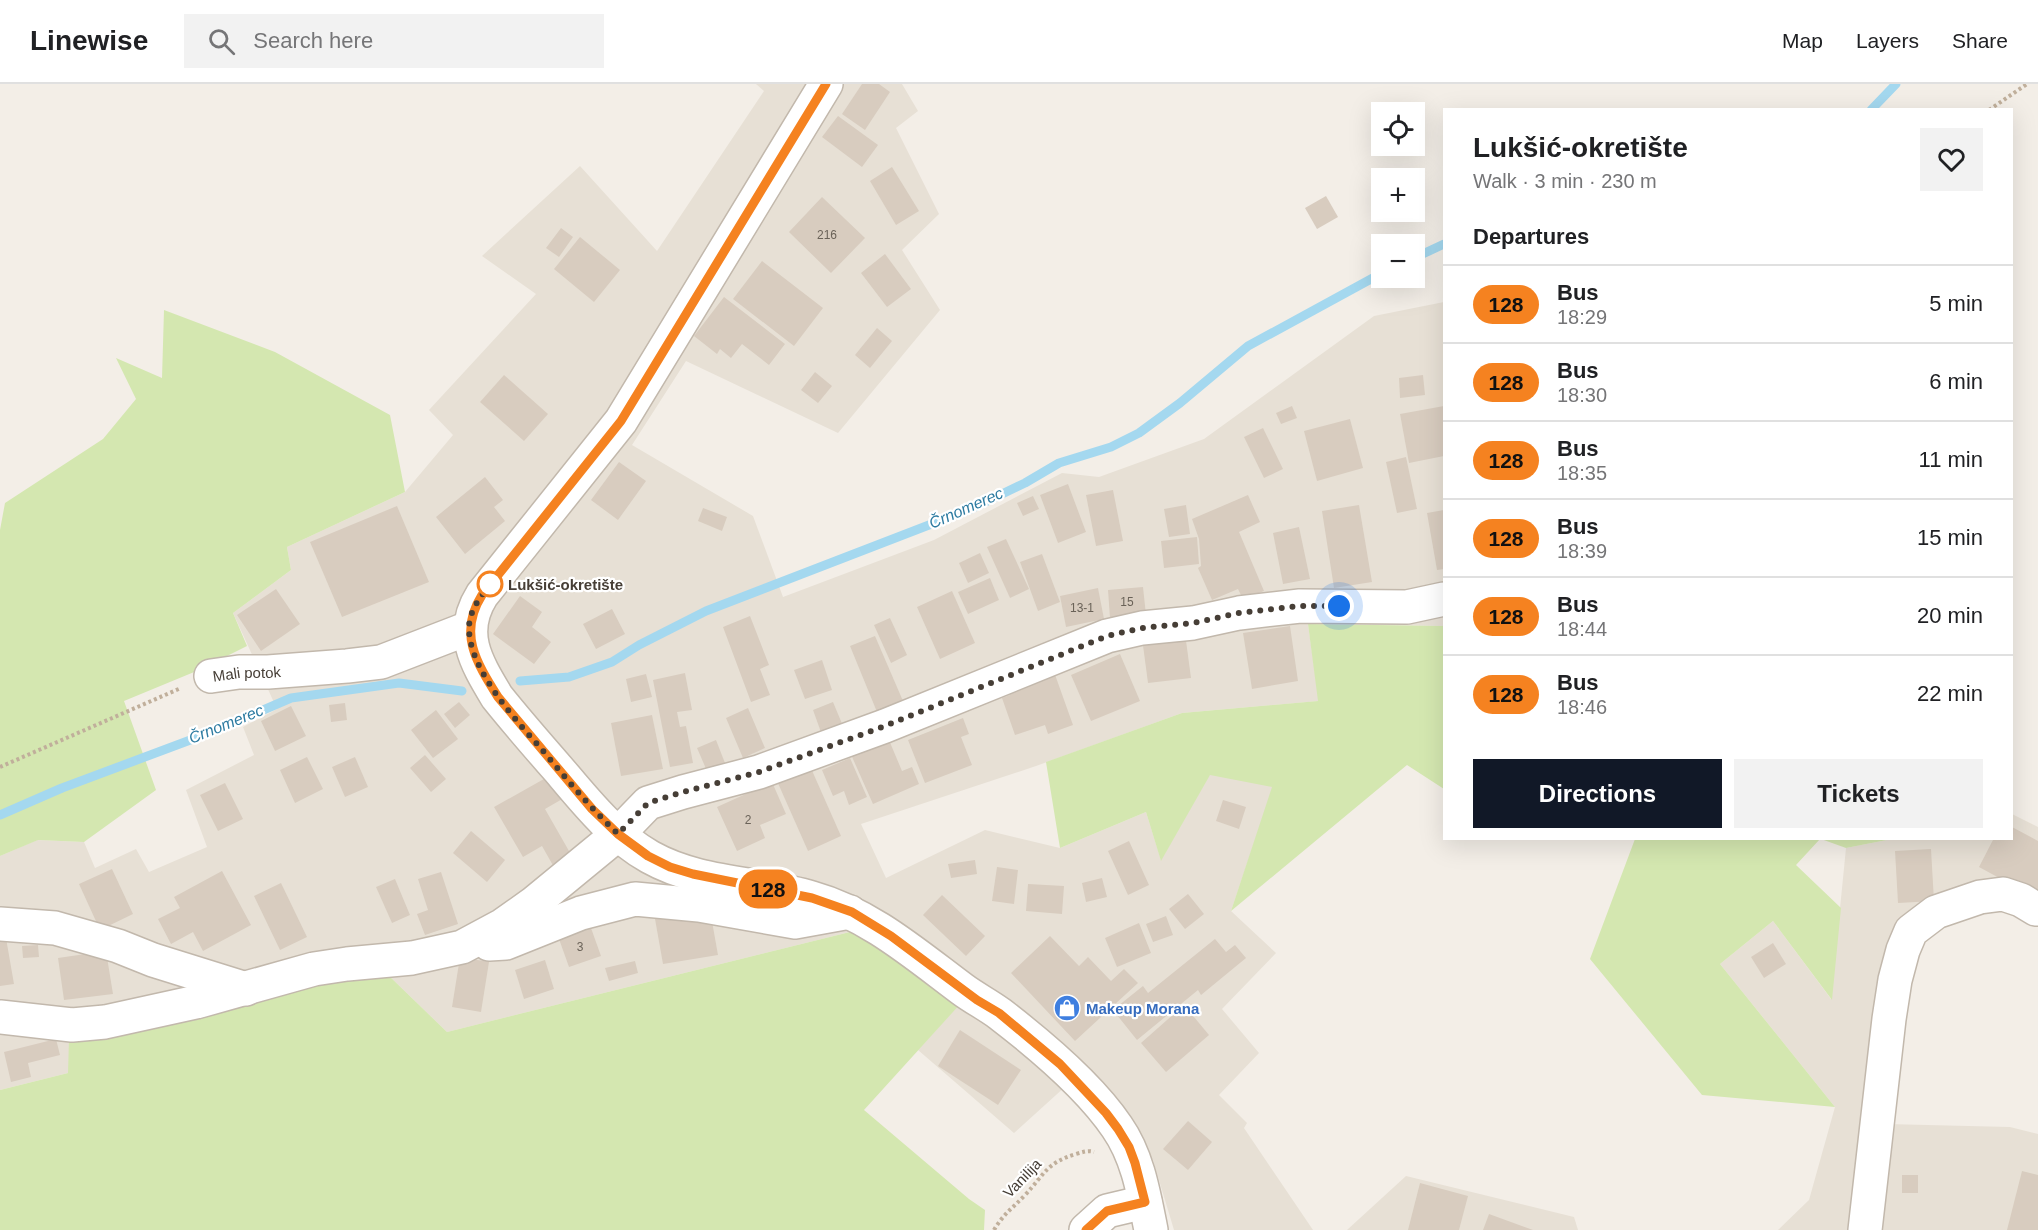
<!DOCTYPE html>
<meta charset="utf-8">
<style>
body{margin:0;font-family:Arial,sans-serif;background:#f2f2f2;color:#202124;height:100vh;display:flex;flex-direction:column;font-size:22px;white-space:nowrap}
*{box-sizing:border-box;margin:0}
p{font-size:20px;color:#757577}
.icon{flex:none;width:33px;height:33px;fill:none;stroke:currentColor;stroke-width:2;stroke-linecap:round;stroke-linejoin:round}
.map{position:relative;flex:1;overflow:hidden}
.side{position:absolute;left:1443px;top:24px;width:570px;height:732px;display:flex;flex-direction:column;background:#fff;border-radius:0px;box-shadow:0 6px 24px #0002}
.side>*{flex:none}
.badge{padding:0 12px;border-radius:20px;font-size:21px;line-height:39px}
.buttons{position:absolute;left:1371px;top:18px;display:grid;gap:12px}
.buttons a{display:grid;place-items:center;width:54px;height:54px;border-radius:0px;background:#fff;box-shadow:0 6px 24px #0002;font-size:30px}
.you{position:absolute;width:30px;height:30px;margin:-15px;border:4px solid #fff;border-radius:50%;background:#1a73e8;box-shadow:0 0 0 9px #1a73e833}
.map>.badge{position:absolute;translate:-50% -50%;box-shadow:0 0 0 3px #fff}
h2{padding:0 30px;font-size:22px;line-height:54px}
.round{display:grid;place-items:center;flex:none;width:63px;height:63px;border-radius:0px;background:#f2f2f2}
.headline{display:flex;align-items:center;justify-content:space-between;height:102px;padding:0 30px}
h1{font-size:28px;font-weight:700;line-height:45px}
.primary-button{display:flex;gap:12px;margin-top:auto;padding:12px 30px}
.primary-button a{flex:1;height:69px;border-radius:0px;background:#111827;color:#fff;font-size:24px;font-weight:700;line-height:69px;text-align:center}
.primary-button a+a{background:#f2f2f2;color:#202124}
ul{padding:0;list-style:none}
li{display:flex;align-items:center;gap:18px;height:78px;padding:0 30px;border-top:2px solid #e0e0e0}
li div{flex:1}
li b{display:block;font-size:22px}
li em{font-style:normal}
li .badge{min-width:66px;font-weight:700;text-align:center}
header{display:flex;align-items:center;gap:36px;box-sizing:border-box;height:84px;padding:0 30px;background:#fff;border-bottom:2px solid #e0e0e0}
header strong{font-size:28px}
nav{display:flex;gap:33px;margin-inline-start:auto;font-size:21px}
.search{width:420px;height:54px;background:#f2f2f2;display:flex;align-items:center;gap:15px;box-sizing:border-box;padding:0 21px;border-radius:0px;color:#757577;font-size:22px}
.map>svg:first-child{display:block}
</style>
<header>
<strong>Linewise</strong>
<div class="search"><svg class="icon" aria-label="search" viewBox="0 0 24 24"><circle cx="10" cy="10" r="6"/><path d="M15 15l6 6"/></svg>Search here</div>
<nav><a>Map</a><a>Layers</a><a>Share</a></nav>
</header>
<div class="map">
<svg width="2038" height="1146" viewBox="0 0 2038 1146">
<rect width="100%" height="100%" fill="#f3eee7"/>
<g fill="#e7e0d5">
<polygon points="756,0 902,0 918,27 896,44 939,130 902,166 940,226 838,349 686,277 632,361 753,432 783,513 934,456 1062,389 1099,393 1204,355 1374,232 1444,218 1444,542 1308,540 1319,617 1182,629 1036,682 861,740 886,794 985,746 1060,764 1146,728 1161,776 1214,683 1273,703 1231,827 1276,869 1222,925 1259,969 1219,1011 1247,1039 1244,1044 1313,1146 1174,1146 1153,1076 1088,982 1014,1049 918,966 961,918 850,848 447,948 384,887 68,989 0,1006 0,772 37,756 84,758 95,784 136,765 149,788 207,763 186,706 254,671 243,643 277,625 233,529 291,486 287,463 405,408 453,351 429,326 536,210 482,172 580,82 657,167 764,7"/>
<polygon points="2012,730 2038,743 2038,841 1997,826 1936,841 1912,878 1886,1040 2010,1043 2038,1050 2038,1146 1778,1146 1809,1116 1835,1023 1720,880 1773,837 1831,915 1846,764 1892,755 2012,754"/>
<polygon points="1406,1092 1574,1133 1578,1146 1347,1146"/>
</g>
<g fill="#d4e7b0">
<polygon points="164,226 275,268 390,331 405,408 287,463 291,486 233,529 247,562 199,586 124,617 156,706 84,758 38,756 0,772 0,446 5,419 103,355 136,315 116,274 162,294"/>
<polygon points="1308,540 1444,542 1444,705 1407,681 1231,827 1272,703 1210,691 1161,777 1146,728 1060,764 1046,678 1182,629 1318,617"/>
<polygon points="1635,755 1820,755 1796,781 1841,824 1832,916 1773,837 1720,880 1835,1023 1702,1011 1590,875"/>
<polygon points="1821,755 1892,755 1846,764"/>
<polygon points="850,848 891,866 962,918 864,1026 969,1115 985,1126 984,1146 0,1146 0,1006 68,989 69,955 298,900 384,887 447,948"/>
</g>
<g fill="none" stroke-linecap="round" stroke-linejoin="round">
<g stroke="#a4d8ef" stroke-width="9">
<polyline points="1871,26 1896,0"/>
<polyline points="1414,174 1444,160"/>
<polyline points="520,597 569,593 612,578 639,561 706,527 973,424 1025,399 1059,379 1111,363 1139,349 1180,319 1248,262 1382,189"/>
<polyline points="0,731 62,704 217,646 291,614 399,599 462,607"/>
</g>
</g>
<g fill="#d8ccbf">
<polygon points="862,0 879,0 890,8 865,46 842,30"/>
<polygon points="838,32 878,61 862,83 822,53"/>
<polygon points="892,83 919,127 896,141 870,97"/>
<polygon points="1326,112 1338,133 1317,145 1305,124"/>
<polygon points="822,113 865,154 831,189 789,148"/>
<polygon points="561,144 573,153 559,173 546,164"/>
<polygon points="580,153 620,186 594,218 554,185"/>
<polygon points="885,170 911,205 887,223 861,189"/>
<polygon points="762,177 823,224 794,262 733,215"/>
<polygon points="724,213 785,260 769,281 742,260 731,274 720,265 717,270 694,252"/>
<polygon points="877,244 892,257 870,284 855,271"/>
<polygon points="815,288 832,302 818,319 801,306"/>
<polygon points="504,291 548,330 524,357 480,318"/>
<polygon points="1423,291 1425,311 1400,314 1399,294"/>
<polygon points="1292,322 1297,334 1281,340 1276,329"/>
<polygon points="1444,322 1444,372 1409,379 1400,330"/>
<polygon points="1350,335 1363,384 1317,397 1304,347"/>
<polygon points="1263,344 1283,385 1264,394 1244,353"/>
<polygon points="1406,373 1417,425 1397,429 1386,378"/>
<polygon points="619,378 646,397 618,436 591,416"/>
<polygon points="485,393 503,416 494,423 505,437 465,470 436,433"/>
<polygon points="1068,400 1086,448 1058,459 1040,411"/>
<polygon points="1113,406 1123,457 1096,462 1086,411"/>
<polygon points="1248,411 1260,438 1239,448 1264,507 1243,515 1238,505 1212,516 1198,484 1201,482 1199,455 1192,435"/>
<polygon points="1033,412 1039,425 1023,432 1017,419"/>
<polygon points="1186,421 1190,450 1169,453 1164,425"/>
<polygon points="1359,421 1372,498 1334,504 1322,427"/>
<polygon points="397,422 429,498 342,533 310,458"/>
<polygon points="703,424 727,433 722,447 698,437"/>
<polygon points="1444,426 1444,485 1437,486 1427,429"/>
<polygon points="1299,443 1310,495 1283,500 1273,449"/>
<polygon points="1197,453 1199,480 1164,484 1161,457"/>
<polygon points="1006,455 1029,505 1010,514 987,463"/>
<polygon points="980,469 989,489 968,499 959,479"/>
<polygon points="1042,470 1060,518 1038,527 1020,478"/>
<polygon points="990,494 999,516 968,530 958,508"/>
<polygon points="1143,503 1146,531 1110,534 1108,506"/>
<polygon points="1098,504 1104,535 1066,543 1060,512"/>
<polygon points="276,505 300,540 261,567 237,531"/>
<polygon points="952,507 975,559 940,575 917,523"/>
<polygon points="520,512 542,528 532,543 551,558 534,580 493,550"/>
<polygon points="612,525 625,550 596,565 583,540"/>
<polygon points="750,532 769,581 760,585 770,611 751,618 723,543"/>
<polygon points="890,534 907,571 891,579 874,541"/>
<polygon points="1290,542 1298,597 1252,605 1243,549"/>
<polygon points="1185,549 1191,594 1148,599 1142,554"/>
<polygon points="875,552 903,617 877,628 850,562"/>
<polygon points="1120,570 1140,617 1091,637 1071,591"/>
<polygon points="822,576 832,606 805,615 794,586"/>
<polygon points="1053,585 1073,641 1048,650 1045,641 1015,651 1002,614 1010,611 1007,601"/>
<polygon points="685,589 692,626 677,628 680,643 686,642 693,679 670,683 653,596"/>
<polygon points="646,590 652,613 631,618 626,595"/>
<polygon points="459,618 470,631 455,644 444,630"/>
<polygon points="833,618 843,642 822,651 813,626"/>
<polygon points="345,619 347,636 331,638 329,621"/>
<polygon points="291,622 306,652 275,667 261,637"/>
<polygon points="748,624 765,664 743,674 726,634"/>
<polygon points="436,626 458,655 433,674 411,646"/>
<polygon points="652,631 663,685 621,692 611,639"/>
<polygon points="963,634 969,650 961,653 972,681 925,699 908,656"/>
<polygon points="886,649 902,687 912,683 919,700 873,720 849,666"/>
<polygon points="716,656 725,679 707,687 697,664"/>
<polygon points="425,671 446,695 431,708 410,684"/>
<polygon points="307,673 323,705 295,719 280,686"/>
<polygon points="355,673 368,703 345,713 332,683"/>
<polygon points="850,674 867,713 849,721 844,707 833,712 822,686"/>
<polygon points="810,682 841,752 808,767 777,697"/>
<polygon points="551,691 564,714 545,725 573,774 555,785 542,762 523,773 494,723"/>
<polygon points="772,698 786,730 760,741 765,754 737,767 717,723"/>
<polygon points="225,699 243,735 218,747 200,711"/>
<polygon points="1223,716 1246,723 1239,745 1216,737"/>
<polygon points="2012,743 2038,757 2038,815 1979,783 1994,754 2012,754"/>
<polygon points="471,747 505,776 487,798 453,769"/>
<polygon points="1129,757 1149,801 1128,811 1108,767"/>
<polygon points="1931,765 1934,817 1898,819 1895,767"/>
<polygon points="975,776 977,790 951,794 948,780"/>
<polygon points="997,783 1018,786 1014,820 992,817"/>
<polygon points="112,785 133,830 100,846 79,800"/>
<polygon points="222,787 251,841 203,867 193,848 171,860 158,835 180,824 174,813"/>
<polygon points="441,788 458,840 425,851 417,830 428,826 418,795"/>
<polygon points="1102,794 1107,813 1086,818 1082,799"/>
<polygon points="395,795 410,831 392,839 376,803"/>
<polygon points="281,799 307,853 280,866 254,812"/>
<polygon points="1028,800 1064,802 1062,830 1026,827"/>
<polygon points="1188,810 1204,830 1185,845 1169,825"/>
<polygon points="942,811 985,852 966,872 923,831"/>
<polygon points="710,826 718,871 663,880 655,835"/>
<polygon points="1166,832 1173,851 1153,858 1146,840"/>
<polygon points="1139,839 1151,869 1117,883 1105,854"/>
<polygon points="591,844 601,872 569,883 559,855"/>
<polygon points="1050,852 1079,882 1088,873 1111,897 1124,885 1138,899 1075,957 1011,889"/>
<polygon points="6,854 14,900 0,902 0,855"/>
<polygon points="1215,855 1226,868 1235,861 1246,874 1201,911 1198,906 1137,956 1113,926 1143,902 1148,909"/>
<polygon points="1773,859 1786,880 1764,894 1751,873"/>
<polygon points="38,861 39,873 23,874 22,862"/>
<polygon points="106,867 113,910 64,916 58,874"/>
<polygon points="460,873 489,878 481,928 452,923"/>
<polygon points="545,876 554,905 524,915 515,886"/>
<polygon points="635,877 638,889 609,897 605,884"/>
<polygon points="1184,921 1209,951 1166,988 1141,959"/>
<polygon points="960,946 1021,986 998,1021 938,982"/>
<polygon points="56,955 60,971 28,979 31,993 11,998 4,968"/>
<polygon points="1188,1037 1212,1058 1188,1086 1163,1065"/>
<polygon points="2022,1087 2038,1091 2038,1146 2007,1146"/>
<rect x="1902" y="1091" width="16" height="18"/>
<polygon points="1420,1099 1468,1112 1459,1146 1408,1146"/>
<polygon points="1489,1130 1533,1146 1483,1146"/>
</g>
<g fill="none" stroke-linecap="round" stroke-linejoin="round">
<defs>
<g id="minor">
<path d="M826 0 621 337 482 511C458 549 476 578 497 613 517 638 538 662 559 686 586 718 613 752 650 773 700 801 758 798 812 814 869 830 915 870 962 905 974 914 988 921 1000 930 1039 960 1090 1003 1117 1043 1138 1073 1144 1111 1151 1146"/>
<path id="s1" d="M211 592 239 588H268L347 582 381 578 469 544"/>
<polyline points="0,840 55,844 118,862 153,876 246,905"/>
<polyline points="489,860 506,859 581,829 635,815 699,821 795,838 850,828"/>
<polyline points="0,933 72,941 105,938 196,918 314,885 347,880 412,874 462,863 503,841 534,819 618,750 648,719 683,708 759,688 885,642 1107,552 1142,544 1193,539 1239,529 1300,522 1407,523 1444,515"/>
<polyline points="1086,1146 1107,1127 1145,1118"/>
<polyline points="1865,1146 1889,935 1895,896 1903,866 1911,847 1936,828 1980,813 2003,810 2021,816 2036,825"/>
</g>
</defs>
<use href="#minor" stroke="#c2b8ac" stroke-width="36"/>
<g stroke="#c0af9b" stroke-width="4" stroke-dasharray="3 3" stroke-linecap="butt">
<polyline points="1989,26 2027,0"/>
<polyline points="0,683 181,604"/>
<path d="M994 1146C1004 1129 1013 1124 1025 1111 1045 1090 1046 1079 1076 1070 1083 1068 1088 1066 1094 1068"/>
</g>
<use href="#minor" stroke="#fff" stroke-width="33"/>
</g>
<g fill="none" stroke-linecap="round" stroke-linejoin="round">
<defs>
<path id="line" d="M826 0 621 337 482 511C458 549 476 578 498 613L592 725 618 750 648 772 670 783 693 790 812 814 852 828 891 852 977 916 999 929 1060 980 1106 1029 1118 1045 1129 1063 1135 1079 1145 1118 1107 1127 1086 1146"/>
</defs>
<use href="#line" stroke="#fff" stroke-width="14"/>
<use href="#line" stroke="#f58220" stroke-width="9"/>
<path stroke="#463e36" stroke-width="6" stroke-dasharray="0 10.8" d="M490 500 497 493C485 507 469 524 469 544 469 587 518 638 544 668 568 697 591 724 618 750L648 719 683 708 759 688 885 642 1107 552 1142 544 1193 539 1239 529 1300 522H1339"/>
</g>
<defs>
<symbol id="shop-disc" viewBox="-11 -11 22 22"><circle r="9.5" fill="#3f7fe0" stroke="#fff"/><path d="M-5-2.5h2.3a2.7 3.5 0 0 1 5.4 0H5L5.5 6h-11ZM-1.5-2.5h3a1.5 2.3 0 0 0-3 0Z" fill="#fff"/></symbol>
</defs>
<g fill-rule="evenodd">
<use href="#shop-disc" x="1052" y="909" width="30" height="30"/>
</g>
<circle fill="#fff" stroke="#f58220" stroke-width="3" cx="490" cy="500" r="12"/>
<g text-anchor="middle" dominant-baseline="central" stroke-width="4.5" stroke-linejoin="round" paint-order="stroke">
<g font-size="12" fill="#6a6258">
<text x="827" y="151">216</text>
<text x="1127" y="518">15</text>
<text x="1082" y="524">13-1</text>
<text x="748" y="736">2</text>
<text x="580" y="863">3</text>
</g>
<g font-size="15" font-weight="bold" fill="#463e36" stroke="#fff" text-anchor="start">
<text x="508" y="500">Lukšić-okretište</text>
</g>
<g font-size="15" fill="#463e36" stroke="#fff">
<text stroke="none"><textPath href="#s1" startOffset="36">Mali potok</textPath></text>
<text transform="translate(1022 1094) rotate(-46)">Vanilija</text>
</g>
<g font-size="15" font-weight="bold" fill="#366cbe" stroke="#fff" text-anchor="start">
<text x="1086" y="924">Makeup Morana</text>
</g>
<g font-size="16" font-style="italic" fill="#2d7ba1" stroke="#fff">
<text transform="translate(966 424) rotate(-24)">Črnomerec</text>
<text transform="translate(226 640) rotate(-22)">Črnomerec</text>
</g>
</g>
</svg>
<div class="buttons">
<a><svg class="icon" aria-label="locate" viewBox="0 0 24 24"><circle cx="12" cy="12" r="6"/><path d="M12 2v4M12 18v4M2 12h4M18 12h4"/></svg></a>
<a>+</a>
<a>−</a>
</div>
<div class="you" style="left:1339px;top:522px"></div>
<b class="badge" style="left:768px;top:805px;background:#f58220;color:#111">128</b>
<section class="side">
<div class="headline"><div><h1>Lukšić-okretište</h1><p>Walk · 3 min · 230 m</p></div><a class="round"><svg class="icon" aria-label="heart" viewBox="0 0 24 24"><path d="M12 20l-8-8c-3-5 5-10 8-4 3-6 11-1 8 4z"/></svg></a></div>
<h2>Departures</h2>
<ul>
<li><span class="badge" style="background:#f58220;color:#111">128</span><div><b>Bus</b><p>18:29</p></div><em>5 min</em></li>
<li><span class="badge" style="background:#f58220;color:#111">128</span><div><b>Bus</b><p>18:30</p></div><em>6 min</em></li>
<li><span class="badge" style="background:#f58220;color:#111">128</span><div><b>Bus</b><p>18:35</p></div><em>11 min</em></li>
<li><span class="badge" style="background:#f58220;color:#111">128</span><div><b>Bus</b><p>18:39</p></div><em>15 min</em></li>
<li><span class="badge" style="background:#f58220;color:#111">128</span><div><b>Bus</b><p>18:44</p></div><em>20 min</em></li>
<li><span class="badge" style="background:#f58220;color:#111">128</span><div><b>Bus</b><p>18:46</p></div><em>22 min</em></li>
</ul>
<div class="primary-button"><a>Directions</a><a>Tickets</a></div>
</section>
</div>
